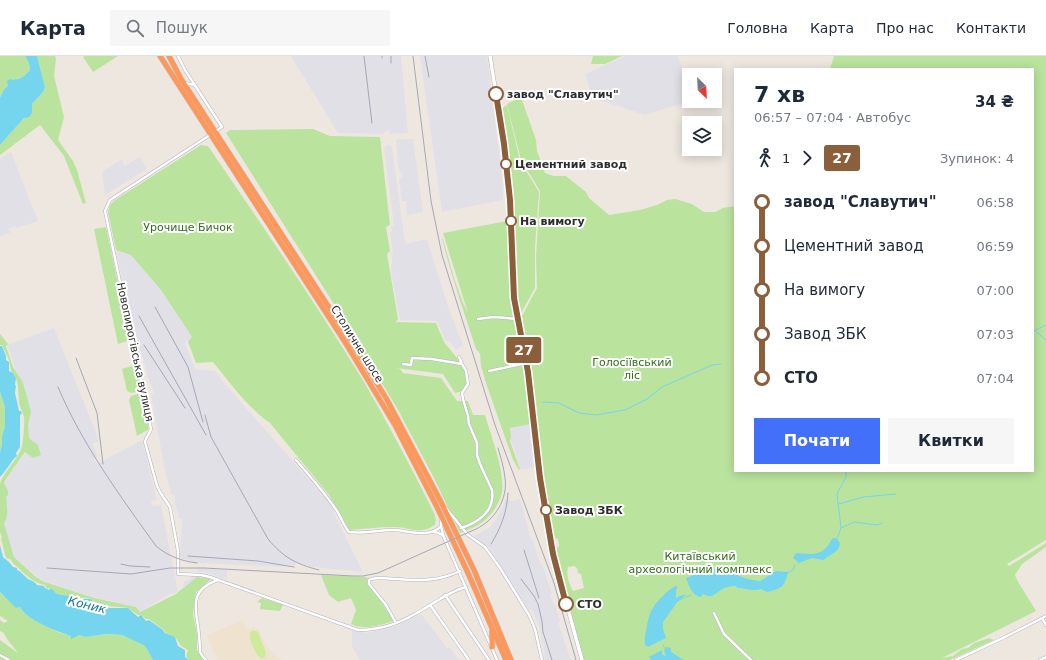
<!DOCTYPE html>
<html lang="uk">
<meta charset="utf-8">
<style>
body{margin:0;font-family:"DejaVu Sans",sans-serif;background:#f6f6f7;color:#1f2937;height:100vh;display:flex;flex-direction:column;font-size:15px;white-space:nowrap}
*{box-sizing:border-box;margin:0}
p{font-size:13px;color:#747a83}
.icon{flex:none;width:22px;height:22px;fill:none;stroke:currentColor;stroke-width:2;stroke-linecap:round;stroke-linejoin:round}
.map{position:relative;flex:1;overflow:hidden}
.side{position:absolute;left:734px;top:12px;width:300px;height:404px;display:flex;flex-direction:column;background:#fff;border-radius:0px;box-shadow:0 2px 10px #0003}
.side>*{flex:none}
.badge{padding:0 8px;border-radius:3px;font-size:14px;line-height:26px}
.needle{width:26px;rotate:156deg}
.controls{position:absolute;left:682px;top:12px;display:grid;gap:8px}
.controls a{display:grid;place-items:center;width:40px;height:40px;border-radius:0px;background:#fff;box-shadow:0 2px 10px #0003;font-size:20px}
.map>.badge{position:absolute;translate:-50% -50%;box-shadow:0 0 0 2px #fff}
.legs{display:flex;align-items:center;gap:6px;height:44px;padding:0 20px;font-size:13px}
.legs p{margin-inline-start:auto}
.summary{display:flex;align-items:center;justify-content:space-between;height:68px;padding:0 20px}
h1{font-size:22px;font-weight:800;line-height:30px}
.action{display:flex;gap:8px;margin-top:auto;padding:8px 20px}
.action a{flex:1;height:46px;border-radius:0px;background:#4370f8;color:#fff;font-size:16px;font-weight:800;line-height:46px;text-align:center}
.action a+a{background:#f6f6f7;color:#1f2937}
ul{padding:0 20px;list-style:none}
li{display:flex;align-items:center;gap:14px;height:44px;font-size:15px}
li i{display:grid;place-items:center;width:6px;height:100%;margin:0 5px;background:currentColor}
li i::after{content:'';width:10px;height:10px;margin:-5px;border:3px solid;border-radius:50%;background:#fff}
li p{margin-inline-start:auto}
li:first-child i{background:linear-gradient(#0000 50%,currentColor 0)}
li:last-child i{background:linear-gradient(currentColor 50%,#0000 0)}
header{display:flex;align-items:center;gap:24px;box-sizing:border-box;height:56px;padding:0 20px;background:#fff;border-bottom:1px solid #e0e1e3}
header strong{font-size:19px}
nav{display:flex;gap:22px;margin-inline-start:auto;font-size:14px}
.search{width:280px;height:36px;background:#f6f6f7;display:flex;align-items:center;gap:10px;box-sizing:border-box;padding:0 14px;border-radius:0px;color:#747a83;font-size:15px}
.map>svg:first-child{display:block}
</style>
<header>
<strong>Карта</strong>
<div class="search"><svg class="icon" aria-label="search" viewBox="0 0 24 24"><circle cx="10" cy="10" r="6"/><path d="M15 15l6 6"/></svg>Пошук</div>
<nav><a>Головна</a><a>Карта</a><a>Про нас</a><a>Контакти</a></nav>
</header>
<div class="map">
<svg width="1046" height="604" viewBox="0 0 1046 604">
<rect width="100%" height="100%" fill="#eee7e0"/>
<g fill="#e2e0e7">
<polygon points="291,0 401,0 408,77 388,78 390,76 388,74 382,78 338,77"/>
<polygon points="420,0 487,0 502,121 503,144 442,156"/>
<polygon points="625,0 677,0 689,27 689,45 645,59 593,42 585,18"/>
<polygon points="398,83 413,83 423,156 407,159 406,145 402,145 399,124 403,120 398,111 396,85"/>
<polygon points="388,88 392,91 405,188 427,183 448,251 463,289 456,294 450,285 446,285 437,265 400,264 391,215 392,204 391,197 393,197 390,176 392,175 391,171 394,170 384,92"/>
<polygon points="11,96 38,165 17,172 15,170 9,173 11,176 0,181 0,103"/>
<polygon points="140,101 147,113 105,139 102,116 122,103 124,110"/>
<polygon points="116,194 131,199 161,234 192,281 188,286 186,284 185,288 195,313 215,315 225,328 326,443 334,455 333,456 363,516 313,511 296,506 295,510 284,509 283,511 198,507 180,502 182,463 179,462 175,447 175,442 174,439 171,438 166,420 151,339 154,336 149,324 126,242"/>
<polygon points="54,272 97,379 98,385 92,388 98,400 94,404 97,408 142,384 157,444 151,445 152,450 161,449 178,535 183,532 184,525 189,524 192,520 203,519 208,523 196,533 187,581 177,536 166,540 140,556 136,551 94,542 41,524 14,501 3,465 3,432 7,422 26,397 27,362 16,316 7,289"/>
<polygon points="531,368 532,380 530,382 530,384 533,386 536,411 521,414 508,374 509,372"/>
<polygon points="506,443 512,445 520,443 531,484 533,484 540,508 542,508 552,538 550,539 554,549 555,549 560,565 558,566 571,604 545,604 543,586 539,571 533,555 527,552 490,494 491,493 474,480 490,471 497,462"/>
<polygon points="197,512 227,514 227,524 205,516 198,516"/>
<polygon points="421,558 447,592 450,592 459,604 360,604 352,590 352,574 366,577 398,569 399,570 400,568"/>
</g>
<polygon fill="#efe3d0" points="243,564 247,573 254,571 259,573 266,590 280,603 281,602 283,604 217,604 207,579"/>
<g fill="#bae49e" fill-rule="evenodd">
<path d="M0 0H25L29 7 30 14C24 21 20 25 10 23L8 30 4 33 0 42Z"/>
<polygon points="37,0 55,0 56,2 54,20 64,61 58,84 73,105 77,114 86,147 83,148 64,100 40,69 0,99 0,89 24,62 32,57 32,48 43,36 45,31"/>
<polygon points="85,0 118,0 93,16 83,1"/>
<polygon points="593,0 622,0 605,8 591,8"/>
<path d="M834 0H1046V484L1007 508 1009 510 1046 487V491L1022 508 1015 519 1017 524 1036 555 942 602 953 600 962 593 968 592 974 587 989 582 994 584 950 604H583L555 504 554 494 559 490 558 483 553 481 544 435 522 260 537 232 536 202 540 135 521 104 507 48 521 41 536 84 537 95 545 117 554 120H566L586 136 589 142 609 159 640 154 657 149 667 144 675 143 692 148 704 156H715L723 152 735 150V415H1033V13H830ZM574 510 577 512 578 517 581 518 584 532 573 535C569 528 566 519 568 511Z"/>
<path d="M507 49 520 105 539 136 535 191V232L516 266 531 368 510 372 511 381 510 385 520 413 519 414 513 404 487 330 481 310 480 298 476 293C464 256 451 220 442 182L443 183 454 222 463 247 468 257 443 177 512 164 501 53Z"/>
<path d="M313 73 330 80 380 81 390 169 386 171 390 195 387 198 398 263 395 267 397 266 436 267 444 286 465 312 468 329 463 335 455 337 443 318 396 312 400 313 403 317 441 322 457 345H468L473 359H485C491 380 505 415 502 436 501 444 494 455 489 460 482 469 470 473 460 477L434 422 397 352 332 245 226 77 230 74Z"/>
<path d="M201 89 208 90C261 168 315 246 364 326 389 369 412 413 434 457L436 464 435 469C418 480 409 470 393 471 378 471 364 473 349 474L329 439 270 367C247 351 231 328 213 306L196 307 188 286 192 281 161 234 131 199 116 194 108 156 110 149 115 144Z"/>
<polygon points="106,171 130,284 118,288 94,173"/>
<path d="M0 278 8 288 6 290 13 311 22 325 26 337 31 356 28 369 29 382 38 389 41 399 33 402 25 396 6 423 4 427 8 435V439L6 441C7 450 9 460 4 467L14 501 36 521 42 525 94 542 136 551 140 556 176 538 197 521 211 523 196 536 193 558 197 578V594L205 604H189L186 600 188 594 181 590 176 582 166 577 164 574 149 563H146L141 559H138L128 552 109 550 105 548H98L91 543 57 538 51 532 47 533 45 529C33 527 24 517 15 509 13 508 12 505 11 504 7 501 9 505 6 501 4 498 3 488 1 483L2 481 0 476V428C3 416 18 404 22 390 23 388 25 364 24 362 24 358 21 354 20 350 17 339 21 324 11 315L9 304 2 289H0Z"/>
<polygon points="135,309 141,335 131,337 127,335 122,313"/>
<polygon points="0,336 5,351 5,370 2,380 2,388 0,397"/>
<polygon points="141,337 149,373 137,380 129,344 131,340"/>
<path d="M321 519 367 521 368 526 394 565C380 569 364 575 351 568L356 554 351 542 338 546 329 539Z"/>
<path d="M0 536 4 540 20 551 22 555 33 563 58 576 71 580 79 579 86 581 106 578 122 579 145 590 153 604H0V584L18 597C14 591 5 582 4 577L0 575V564L4 567 8 565 0 560Z"/>
<polygon points="262,542 281,548 283,549 280,555 260,553 261,547 257,546"/>
</g>
<path fill="#cdeb9a" d="M253 574 258 576 266 597 265 601 262 603C256 601 248 582 250 576Z"/>
<g fill="#75d5ee">
<path d="M25 0H37L45 31 43 36 32 48V57L29 61 24 62 0 89V42L4 33 8 30 7 25 10 23C19 25 24 21 30 14L29 7Z"/>
<path d="M0 290H2L6 300V304L9 306V315L13 317 16 322 15 329 16 330 15 337 19 355H21L22 358 20 359V391L16 397 17 400C10 406 7 414 0 421V397L2 388V380L5 370V351L0 336Z"/>
<path d="M833 482H836L840 487C839 498 830 497 824 504L812 502 799 507 793 502 796 497C806 497 817 501 826 492 829 489 830 485 833 482Z"/>
<path d="M0 489 3 501 9 506 13 511 17 512V514C22 516 24 520 28 523 32 525 34 525 37 529L44 530 45 532 49 534 51 532 57 538 70 540 71 542H75L76 545 79 543H91L95 549 105 548 109 552H128L138 561 141 559 146 565 149 564 163 574 165 577 175 581 178 590 185 594V601L189 604H153L145 590 122 579 106 578 86 581 79 579 71 583V580C58 576 25 563 20 551L16 552 0 536Z"/>
<path d="M717 513C733 516 744 524 760 525L776 515 788 516C785 530 782 533 767 536L761 533C753 536 746 532 737 532L736 530H732L724 532 712 540H707L703 538 701 541C692 540 689 530 686 522L708 514Z"/>
<path d="M676 530 678 531 676 534V541L677 542 679 540 687 538 678 545 663 566V573L666 582 648 591 645 589C644 582 648 561 651 555 656 546 667 534 676 530Z"/>
<polygon points="666,591 671,592 671,596 684,604 651,604 649,601 662,594 662,598 666,601 664,595"/>
</g>
<g fill="none" stroke-linecap="round" stroke-linejoin="round">
<g stroke="#75d5ee" stroke-width="1">
<polyline points="1033,273 1046,284"/>
<polyline points="1036,274 1046,269"/>
<polyline points="543,346 559,347 579,357 596,359 625,354 647,343 662,331 712,309 721,308"/>
<polyline points="839,448 863,441 896,438"/>
<polyline points="841,472 854,466 877,469 882,467"/>
<polyline points="837,483 841,472 837,438 846,421 846,415"/>
<polyline points="788,517 793,514 795,509"/>
<polyline points="677,545 691,539"/>
<polyline points="663,589 665,593"/>
</g>
<defs>
<g id="street">
<polyline points="178,0 185,14 222,71 216,75"/>
<polyline points="184,27 195,29"/>
<path d="M210 79 110 144 105 155 151 373C150 378 146 380 145 386L157 430 160 436 170 451 178 495V518L201 519 210 521 358 574C378 574 398 568 415 558 432 549 447 536 466 531"/>
<polyline points="478,263 493,261 518,263"/>
<polyline points="459,301 462,308"/>
<path d="M403 308 411 309 412 302 432 303 462 308 466 315 468 328 462 337 463 343 468 360 469 368 477 387V399L480 408 492 434C495 455 479 466 461 472"/>
<polyline points="489,315 526,307"/>
<path d="M296 404C310 420 323 435 335 452 341 460 343 469 349 476 363 478 379 474 393 474 407 474 430 483 441 470"/>
<polyline points="445,451 468,479 485,491 500,512 529,559 535,573 542,604"/>
<polyline points="441,462 441,470 443,479 497,604"/>
<polyline points="433,475 443,479"/>
<polyline points="445,539 489,604"/>
<polyline points="430,549 469,604"/>
<polyline points="714,557 724,578 751,604"/>
<polyline points="1042,562 1046,569"/>
<path d="M396 567 386 549 369 528V524C377 520 388 523 397 523 419 525 440 525 460 515"/>
<polyline points="0,599 9,604"/>
<path d="M206 604 203 601 200 596C200 587 199 579 198 570 194 548 192 533 218 524"/>
<polyline points="956,604 1005,581 1046,560"/>
<polyline points="1040,604 1046,601"/>
</g>
<polyline id="secondary" points="490,0 504,89 510,144 514,242 527,316 542,435 553,498 582,604"/>
<g id="highway">
<polyline points="160,0 345,286 395,369 437,451 468,517 506,604"/>
<polyline points="169,0 181,23 350,284 386,342 441,446 474,514 511,604"/>
<polyline points="492,591 492,575"/>
</g>
</defs>
<use href="#street" stroke="#b0b3bd" stroke-width="3.5"/>
<use href="#secondary" stroke="#b0b3bd" stroke-width="4.5"/>
<use href="#highway" stroke="#c8c8c8" stroke-width="6"/>
<use href="#street" stroke="#fff" stroke-width="2.5"/>
<use href="#secondary" stroke="#fff" stroke-width="3.5"/>
<use href="#highway" stroke="#fd985d" stroke-width="5"/>
<g stroke="#a3a7b7" stroke-width="1">
<polyline points="364,0 372,67"/>
<polyline points="391,0 391,7"/>
<polyline points="413,0 431,145 442,199 495,369 554,527 576,604"/>
<polyline points="425,0 429,21"/>
<polyline points="382,2 382,0"/>
<polyline points="155,251 188,311 203,366"/>
<polyline points="139,260 206,379"/>
<polyline points="144,289 185,352"/>
<polyline points="76,302 97,357 103,408"/>
<path d="M58 331C82 388 120 440 156 490 168 500 181 505 197 507"/>
<path d="M205 359 211 381 268 483C284 502 296 508 319 514"/>
<path d="M491 488C501 472 507 456 508 437"/>
<polyline points="524,494 539,542"/>
<polyline points="188,500 258,505 294,511"/>
<polyline points="121,508 130,510 150,511"/>
<path d="M47 512 131 518 170 512H204L353 520H363L378 517 476 473C495 464 508 443 505 422 504 412 501 402 498 392"/>
<polyline points="521,523 534,540 538,548 542,565 543,576 552,604"/>
</g>
</g>
<g fill="none" stroke-linecap="round" stroke-linejoin="round">
<defs>
<polyline id="line-1" points="496,38 504,88 510,144 514,242 528,316 540,422 553,498 566,548"/>
</defs>
<use href="#line-1" stroke="#fff" stroke-width="9"/>
<use href="#line-1" stroke="#8b5e3c" stroke-width="6"/>
</g>
<g fill="#fff" stroke="#8b5e3c" stroke-width="2">
<circle cx="496" cy="38" r="7"/>
<circle cx="506" cy="108" r="5"/>
<circle cx="511" cy="165" r="5"/>
<circle cx="546" cy="454" r="5"/>
<circle cx="566" cy="548" r="7"/>
</g>
<g text-anchor="middle" dominant-baseline="central" stroke-width="4" stroke-linejoin="round" paint-order="stroke">
<g font-size="11" font-weight="bold" fill="#2d2d2d" stroke="#fff" text-anchor="start">
<text x="507" y="38">завод "Славутич"</text>
<text x="515" y="108">Цементний завод</text>
<text x="520" y="165">На вимогу</text>
<text x="555" y="454">Завод ЗБК</text>
<text x="577" y="548">СТО</text>
</g>
<g font-size="11" fill="#316c1c" stroke="#fff">
<text x="188" y="171">Урочище Бичок</text>
<text x="632" y="306">Голосіївський<tspan x="632" dy="13">ліс</tspan></text>
<text x="700" y="500">Китаївський<tspan x="700" dy="13">археологічний комплекс</tspan></text>
</g>
<g font-size="11" fill="#2d2d2d" stroke="#fff">
<text transform="translate(357 288) rotate(58)">Столичне шосе</text>
<text transform="translate(135 296) rotate(78)">Новопирогівська вулиця</text>
</g>
<g font-size="12" font-style="italic" fill="#0f77a0" stroke="#fff">
<text transform="translate(87 549) rotate(14)">Коник</text>
</g>
</g>
</svg>
<div class="controls">
<a><svg class="needle" viewBox="-14 -14 28 28"><path d="M0-13l5 13h-10z" fill="#e53935"/><path d="M0 13l5-13h-10z" fill="#747a83"/></svg></a>
<a><svg class="icon" aria-label="layers" viewBox="0 0 24 24"><path d="M12 4l9 5-9 5-9-5zM3 14l9 5 9-5"/></svg></a>
</div>
<b class="badge" style="left:524px;top:294px;background:#8b5e3c;color:#fff">27</b>
<section class="side">
<div class="summary"><div><h1>7 хв</h1><p>06:57 – 07:04 · Автобус</p></div><b>34 ₴</b></div>
<div class="legs"><svg class="icon" aria-label="walk" viewBox="0 0 24 24"><circle cx="13" cy="4" r="2"/><path d="M13 8l-2 6 4 7M11 14l-3 7M7 12l3-4h3l4 4"/></svg>1<svg class="icon" aria-label="forward" viewBox="0 0 24 24"><path d="M9 5l7 7-7 7"/></svg><b class="badge" style="background:#8b5e3c;color:#fff">27</b><p>Зупинок: 4</p></div>
<ul>
<li><i style="color:#8b5e3c"></i><b>завод &quot;Славутич&quot;</b><p>06:58</p></li>
<li><i style="color:#8b5e3c"></i><span>Цементний завод</span><p>06:59</p></li>
<li><i style="color:#8b5e3c"></i><span>На вимогу</span><p>07:00</p></li>
<li><i style="color:#8b5e3c"></i><span>Завод ЗБК</span><p>07:03</p></li>
<li><i style="color:#8b5e3c"></i><b>СТО</b><p>07:04</p></li>
</ul>
<div class="action"><a>Почати</a><a>Квитки</a></div>
</section>
</div>
